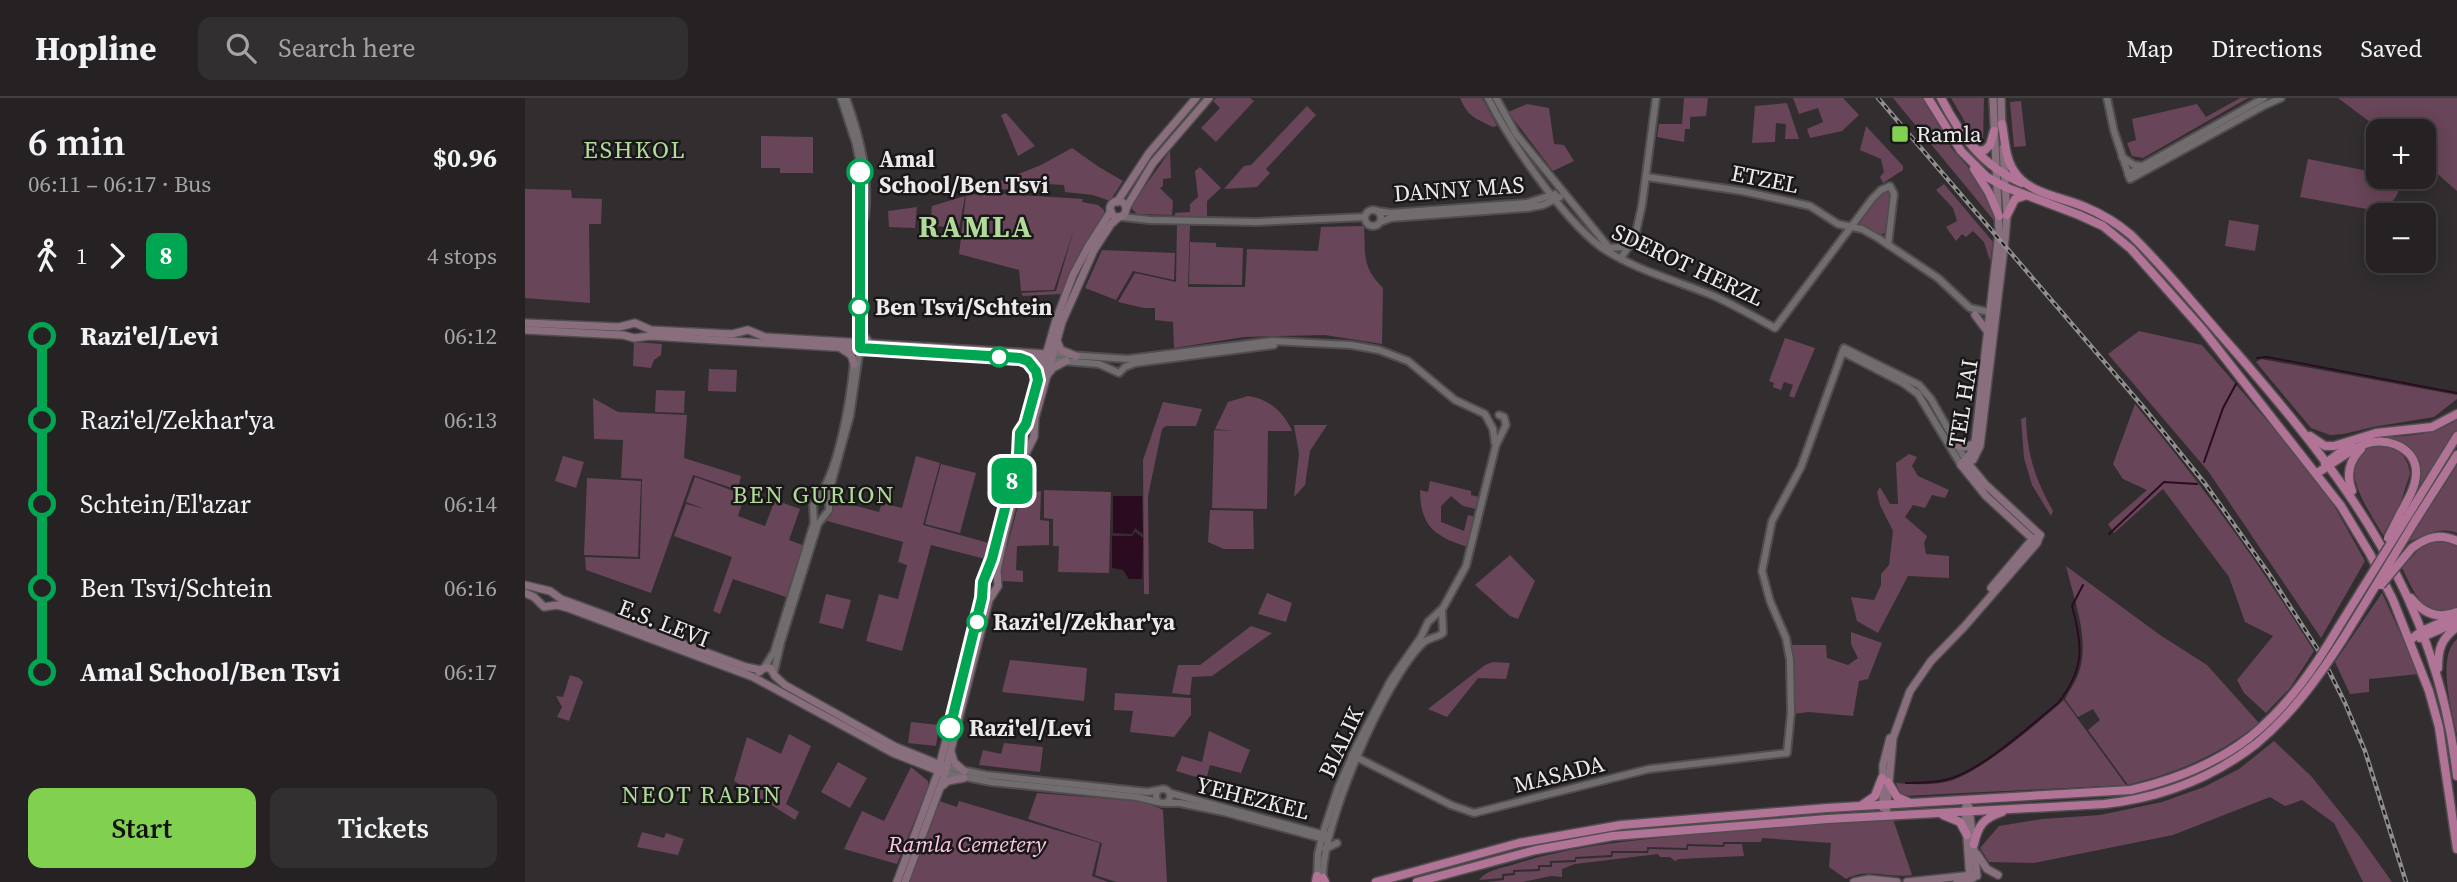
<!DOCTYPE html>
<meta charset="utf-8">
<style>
body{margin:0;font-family:"Source Serif 4",serif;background:#322f31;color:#f1f3f6;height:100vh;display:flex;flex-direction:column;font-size:26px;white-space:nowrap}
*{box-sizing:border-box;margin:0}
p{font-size:23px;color:#a4a4a6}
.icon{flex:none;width:38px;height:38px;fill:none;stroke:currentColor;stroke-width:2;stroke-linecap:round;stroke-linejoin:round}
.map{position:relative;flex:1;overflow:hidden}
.drawer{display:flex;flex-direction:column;background:#262224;width:525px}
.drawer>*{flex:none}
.badge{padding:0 14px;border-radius:10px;font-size:24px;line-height:46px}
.tools{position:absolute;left:1841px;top:21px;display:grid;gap:14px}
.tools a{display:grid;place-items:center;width:70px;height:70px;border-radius:14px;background:#262224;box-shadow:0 4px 18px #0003,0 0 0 2px #423f41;font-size:35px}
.map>.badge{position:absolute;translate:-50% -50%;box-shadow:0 0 0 4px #fff}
.legs{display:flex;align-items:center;gap:10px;height:77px;padding:0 28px;font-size:23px}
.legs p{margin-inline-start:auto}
.head{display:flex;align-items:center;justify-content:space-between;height:119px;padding:0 28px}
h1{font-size:38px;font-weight:600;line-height:52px}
.cta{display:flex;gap:14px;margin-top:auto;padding:14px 28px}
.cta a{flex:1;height:80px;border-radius:14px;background:#82d050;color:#111;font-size:28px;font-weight:600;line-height:80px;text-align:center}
.cta a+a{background:#322f31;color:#f1f3f6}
ul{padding:0 28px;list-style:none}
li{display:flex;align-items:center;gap:24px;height:84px;font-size:26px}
li i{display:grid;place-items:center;width:10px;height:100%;margin:0 9px;background:currentColor}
li i::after{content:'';width:18px;height:18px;margin:-9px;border:5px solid;border-radius:50%;background:#262224}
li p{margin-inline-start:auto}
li:first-child i{background:linear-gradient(#0000 50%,currentColor 0)}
li:last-child i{background:linear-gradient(currentColor 50%,#0000 0)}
header{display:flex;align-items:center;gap:42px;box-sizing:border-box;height:98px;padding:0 35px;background:#262224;border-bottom:2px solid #423f41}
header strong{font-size:33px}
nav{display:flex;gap:38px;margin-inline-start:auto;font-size:24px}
.search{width:490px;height:63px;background:#322f31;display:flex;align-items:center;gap:18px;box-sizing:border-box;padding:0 24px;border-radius:14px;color:#a4a4a6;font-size:26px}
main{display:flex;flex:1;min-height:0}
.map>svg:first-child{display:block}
</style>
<header>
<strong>Hopline</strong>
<div class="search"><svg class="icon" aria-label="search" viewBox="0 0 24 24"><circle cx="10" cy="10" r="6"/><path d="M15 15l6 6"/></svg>Search here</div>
<nav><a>Map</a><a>Directions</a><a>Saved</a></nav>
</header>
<main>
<section class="drawer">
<div class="head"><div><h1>6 min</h1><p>06:11 – 06:17 · Bus</p></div><b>$0.96</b></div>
<div class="legs"><svg class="icon" aria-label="walk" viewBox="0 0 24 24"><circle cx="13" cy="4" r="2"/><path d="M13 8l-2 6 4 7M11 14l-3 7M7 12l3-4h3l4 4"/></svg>1<svg class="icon" aria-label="forward" viewBox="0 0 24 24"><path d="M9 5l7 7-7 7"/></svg><b class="badge" style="background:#00a651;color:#fff">8</b><p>4 stops</p></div>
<ul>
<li><i style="color:#00a651"></i><b>Razi'el/Levi</b><p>06:12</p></li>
<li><i style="color:#00a651"></i><span>Razi'el/Zekhar'ya</span><p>06:13</p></li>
<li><i style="color:#00a651"></i><span>Schtein/El'azar</span><p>06:14</p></li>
<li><i style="color:#00a651"></i><span>Ben Tsvi/Schtein</span><p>06:16</p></li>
<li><i style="color:#00a651"></i><b>Amal School/Ben Tsvi</b><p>06:17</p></li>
</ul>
<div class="cta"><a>Start</a><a>Tickets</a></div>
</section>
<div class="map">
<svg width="1932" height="784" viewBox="0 0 1932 784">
<rect width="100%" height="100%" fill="#322e30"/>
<g fill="#684558">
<polygon points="691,0 725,0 729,3 691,44 676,30 695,10 688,3"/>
<path d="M935 0H957L972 28 968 29C950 20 943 19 935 0Z"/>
<polygon points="1159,0 1183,0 1181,18 1165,19 1165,31 1160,31 1159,44 1132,39 1134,26 1157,26"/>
<polygon points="1268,0 1318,0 1334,17 1317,33 1285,40 1282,31 1298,24 1293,10 1274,16"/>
<polygon points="1368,0 1398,0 1427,51 1443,69 1460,96 1470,117 1471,125"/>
<polygon points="1426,0 1459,0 1458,44 1450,41"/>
<polygon points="1715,0 1723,0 1618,60 1607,58 1602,45 1611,42 1607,21 1672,6 1681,19"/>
<polygon points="1813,0 1932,0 1932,93 1899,64 1899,33 1857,33"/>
<polygon points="1496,3 1501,48 1489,49 1485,4"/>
<polygon points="1262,5 1274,41 1260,41 1261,26 1251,25 1250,44 1227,45 1230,8"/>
<polygon points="1002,6 1024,10 1029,46 1039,47 1049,63 1028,73 983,14"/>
<polygon points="782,8 791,17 741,71 745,75 732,89 699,91 719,68 726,67"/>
<polygon points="481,15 510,48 493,58 476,17"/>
<polygon points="1341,28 1378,68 1378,72 1358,85 1355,79 1359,74 1356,61 1335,52"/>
<polygon points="236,38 288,39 288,75 255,75 255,70 236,70"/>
<polygon points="547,50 574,69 598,83 585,103 568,97 540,94 539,87 521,86 521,94 459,90 516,67"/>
<polygon points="645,53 646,80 638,81 638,88 635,90 648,103 647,117 612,116 606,110 608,105"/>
<path d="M1853 56V79H1877V83C1874 96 1867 109 1853 113L1775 99 1783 61 1843 73Z"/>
<polygon points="675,69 696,90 682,103 682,119 650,119 650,115 665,114 665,106 673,99 670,73"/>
<polygon points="1419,86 1468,144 1465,163 1459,144 1448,133 1441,139 1437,136 1431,143 1421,129 1432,123 1428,110 1411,92"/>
<polygon points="0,91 46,92 47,100 77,101 76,126 64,126 65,205 0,200"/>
<polygon points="1364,92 1366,101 1361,134 1355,137 1332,124 1347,104"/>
<polygon points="464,95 558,101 557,104 573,107 579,112 579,119 549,167 536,196 498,198 496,195 531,193 549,131 529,192 496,193 494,172 434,156 441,97"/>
<polygon points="440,98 434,131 405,127 407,108"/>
<polygon points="392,109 390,130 364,129 363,113"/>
<polygon points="1704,122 1734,127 1730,153 1700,148"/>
<path d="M652 126 665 127 663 189H720L722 151 793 153 796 129 839 128C841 157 836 168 858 190L857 246 800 237 719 239 649 250 648 224 630 222V210H619L593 204 610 175 651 184Z"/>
<polygon points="665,144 691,145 691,149 718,150 717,187 664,186"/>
<polygon points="577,152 650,155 649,182 608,173 591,202 560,190"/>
<polygon points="1614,233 1677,247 1782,369 1811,411 1840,463 1796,540 1683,373 1583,256"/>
<polygon points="1260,240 1290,250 1269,300 1264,298 1268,287 1259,284 1256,292 1248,289 1249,285 1244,283"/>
<polygon points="109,244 137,246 136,257 129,262 126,270 108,268"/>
<polygon points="1736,261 1932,297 1932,301 1909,319 1848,329 1819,336 1805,337 1786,330 1731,264"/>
<polygon points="184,271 212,272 211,294 183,293"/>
<polygon points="131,292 160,293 159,315 130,314"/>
<path d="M723 298C744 301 759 314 767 333H743L742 411 687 410 689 332 710 333 690 331 703 304Z"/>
<polygon points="68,300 93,314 162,317 159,360 216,378 213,392 168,377 126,495 61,472 60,459 115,461 117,381 96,380 98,342 69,341"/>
<polygon points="638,304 677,311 671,328 641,328 637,331 623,398 624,496 619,496 618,362"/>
<path d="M1610 306C1675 384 1736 467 1789 553L1765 590 1741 615 1719 595 1712 582 1748 538 1720 524 1704 479 1638 391 1589 435 1583 426 1622 392 1598 381 1588 366Z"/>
<path d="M1501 319C1502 357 1510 380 1528 413L1526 418 1507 387 1499 360 1496 321Z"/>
<path d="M1932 322V333L1893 390C1901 361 1889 346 1862 339 1888 338 1909 336 1932 322Z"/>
<polygon points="769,327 802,327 785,353 780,387 769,399 774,356"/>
<path d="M1855 347C1873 349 1883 358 1885 376L1875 406 1858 437C1844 412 1802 357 1855 347Z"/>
<polygon points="1384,356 1392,359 1387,368 1393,378 1424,392 1420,400 1407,397 1400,410 1388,407 1380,419 1402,438 1399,445 1401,456 1424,458 1424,480 1383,478 1353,535 1332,523 1326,499 1349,502 1356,487 1356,476 1364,467 1368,433 1355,407 1352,394 1355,389 1365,406 1373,406 1371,365"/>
<polygon points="38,358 59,364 51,390 30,383"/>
<polygon points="391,358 415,365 398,427 464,445 460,461 406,447 377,553 341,543 354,496 373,501 382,467 373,464 378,444 299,422 306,415 305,401 354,414 357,405 377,410"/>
<polygon points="416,366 451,375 435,435 400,426"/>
<path d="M1932 367V435C1912 428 1901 438 1883 444Z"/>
<polygon points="170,379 220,397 213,418 240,428 250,402 275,411 264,442 280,448 261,499 208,481 195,516 188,513 207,459 149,438 161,406 180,411 161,404"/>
<polygon points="62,380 116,383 113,459 59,457"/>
<path d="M905 383 946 393V397L954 399 951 411 938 408 926 398 916 408V424L939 433 943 417 951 419 943 449C911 439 895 429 895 392L903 394Z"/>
<polygon points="519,392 586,394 584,475 533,474 534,448 528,448 528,421 519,420"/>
<polygon points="516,393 515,422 524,423 524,447 492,448 491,472 498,473 498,484 477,483 476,471 496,397"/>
<polygon points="685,412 728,413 729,451 699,451 683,444"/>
<path d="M1912 442 1920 443 1932 447V509C1899 525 1889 493 1877 470L1895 450Z"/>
<polygon points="985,457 1010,483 993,521 985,518 950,487"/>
<path d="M1541 468 1635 537 1682 567 1734 625C1693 658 1653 674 1603 687L1563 632 1575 622 1568 611 1553 619 1540 601C1544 593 1550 585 1553 577 1566 543 1549 502 1541 468Z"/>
<polygon points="742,495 767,505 761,524 733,516"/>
<polygon points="1857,495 1894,576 1844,581 1844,594 1825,596 1810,564"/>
<polygon points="301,496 326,502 318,531 294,525"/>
<polygon points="726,528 747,535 687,578 667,579 665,597 647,595 653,567 675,567"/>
<polygon points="1326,534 1357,545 1343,581 1334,583 1328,618 1284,614 1268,616 1267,547 1301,547 1302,560 1323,567 1333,560 1326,546"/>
<path d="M1932 541V637C1927 613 1911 559 1932 541Z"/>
<polygon points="485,562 562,570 559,603 477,594"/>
<polygon points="968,564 985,565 981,581 953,580 922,619 903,611 960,567"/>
<polygon points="45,577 54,580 58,584 44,623 32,619 37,609 31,598 38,599"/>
<polygon points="590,595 666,600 666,617 649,639 605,634 608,613 589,612"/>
<path d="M1539 602 1601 687 1379 698 1375 695 1371 685C1388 686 1408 688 1425 683 1456 674 1513 625 1539 602Z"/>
<polygon points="386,624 414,627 411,648 383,645"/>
<polygon points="684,633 725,652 716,675 685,667 681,682 651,673 657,658 677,664"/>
<polygon points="264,636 286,648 261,706 274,714 270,722 209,683 222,639 256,656"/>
<polygon points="1749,643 1786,678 1835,739 1867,784 1838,784 1809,725 1777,702 1760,708 1745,699 1648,737 1509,765 1464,764 1455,750 1474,728 1517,721 1575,717 1637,704 1679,689 1714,671"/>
<polygon points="479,645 518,649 515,674 454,667 458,652 476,656"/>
<polygon points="313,664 342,680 325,710 296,694"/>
<polygon points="386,669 403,683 403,689 372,766 319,751 337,713 359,723"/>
<polygon points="512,695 621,704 638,712 642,784 591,784 570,777 577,745 503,721"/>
<polygon points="414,703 432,709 434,703 575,745 567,778 583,784 383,784"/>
<path d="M1368 721 1387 777C1364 781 1342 769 1321 781L1304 769 1306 745 1237 740 1236 744H1198V747L1162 746 1161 750 1122 749V753H1086V757L1050 759V762L1025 763V767H1013V771L988 772V775L977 776V780L954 782C960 773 976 770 987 767 1052 746 1114 742 1182 735 1244 730 1306 724 1368 721Z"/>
<polygon points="117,734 139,740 141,735 159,741 153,757 112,749"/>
<polygon points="1200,746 1217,746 1219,758 1154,761 1150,763 1145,759 1135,759 1133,756 1050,766 1037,771 1037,779 1026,778 998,784 962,784 979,782 979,778 990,777 990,774 1015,773 1015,769 1027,769 1027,765 1051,764 1051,761 1087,759 1088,755 1123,755 1124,751 1163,752 1163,748 1199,749"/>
</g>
<g fill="#2b0b1f">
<polygon points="588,398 617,398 618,436 610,430 607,436 588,435"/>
<polygon points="610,434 618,440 617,481 604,481 598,472 587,470 587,438 607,438"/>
</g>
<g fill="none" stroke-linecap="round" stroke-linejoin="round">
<g stroke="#2b0b1f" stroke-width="2">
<polyline points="1732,260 1742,259 1932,295"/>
<polyline points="1679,364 1698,310 1711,286"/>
<polyline points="1584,436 1639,384 1672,386"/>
<path d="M1381 685C1394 685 1407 685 1420 682 1454 675 1505 628 1533 605 1560 571 1558 548 1547 508L1558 487"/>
</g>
<defs>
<g id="tertiary">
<path d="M321 0C335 39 345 77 340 119"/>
<path d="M963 0C984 42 1038 121 1076 149 1107 171 1153 183 1189 198 1209 207 1230 219 1250 230L1347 101 1356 92 1365 88 1369 96 1363 147"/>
<polyline points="971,0 991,36 1081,146 1084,150 1097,149 1107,145"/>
<polyline points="1582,0 1589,33 1605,81 1738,8 1756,0"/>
<polyline points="1597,59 1609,67 1618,68"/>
<polyline points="1603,76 1739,0"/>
<polyline points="1122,79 1217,93 1285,108 1313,126 1337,131 1353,140 1413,180 1445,210 1469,215"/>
<circle cx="848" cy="120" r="8"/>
<polyline points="852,113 866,115 1002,105 1030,96"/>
<polyline points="597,119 625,122 731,124 840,119"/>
<polyline points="855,124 866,120 1002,110 1018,107 1035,99"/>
<polyline points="1096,160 1110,139 1117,107 1131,0"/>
<polyline points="1318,254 1378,285 1393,296 1436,367"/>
<polyline points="527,256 603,261 747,243 826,247 854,252 883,263 930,302 960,316 968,331 970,345"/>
<polyline points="526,262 574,266 594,275 600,269 610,265 749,247"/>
<path d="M239 570 249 554 289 425 288 407C314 377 325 303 329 263"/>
<polyline points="249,574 256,544 293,426 304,412 304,394 325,318 335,250 335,66 331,46 316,0"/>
<polyline points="827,657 926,707 949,715 1124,671 1262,655 1266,615 1265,562 1261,540 1245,503 1237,473 1247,423 1276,369 1319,250 1394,287 1406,301 1440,361"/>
<polyline points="422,669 461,677 623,694 633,692"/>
<polyline points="420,675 466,684 612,699 633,704"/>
<circle cx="638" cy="698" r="7"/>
<polyline points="645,695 800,737"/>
<polyline points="641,705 655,705 699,714 799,741"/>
<polyline points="800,751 812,745"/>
<polyline points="792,780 793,756 798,735 813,690 831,649 866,582 896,539 903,524 918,510 941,468 971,347 981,327 979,319 974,317"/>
<path d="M798 782C795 730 860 580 899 544 905 539 912 540 918 535L917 512"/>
</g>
<g id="secondary">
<polyline points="1476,0 1477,31"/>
<circle cx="593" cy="111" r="8"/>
<polyline points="592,104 624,55 671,0"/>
<polyline points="601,110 628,65 684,0"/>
<polyline points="1450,217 1462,233"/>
<polyline points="0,225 94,229 110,225 126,232 207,236 223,232 240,239 523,256"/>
<polyline points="0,232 98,237 109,240 125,238 522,262"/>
<polyline points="334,232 343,243"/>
<polyline points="532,243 536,252 551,258"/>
<polyline points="317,251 326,257 329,266"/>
<polyline points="523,276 528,270 541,263"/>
<polyline points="1431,347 1441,349 1450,345"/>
<polyline points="1442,364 1460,386 1515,437"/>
<polyline points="1436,367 1448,362 1455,348 1480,141 1482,117 1478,50"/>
<polyline points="1436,367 1446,355 1450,344 1474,134 1468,0"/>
<polyline points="1436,367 1461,398 1511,444"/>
<polyline points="0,487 25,493 36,501 221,569 236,572"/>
<polyline points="1466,490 1504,445 1515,437"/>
<polyline points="0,495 9,499 19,509 32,507 43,510 228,579 368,655 416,674"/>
<polyline points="234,574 239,570 245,570 250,578"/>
<polyline points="250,578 260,587 371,649 418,668"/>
<polyline points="426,654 429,664 439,673"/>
<polyline points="417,688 423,683 439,680"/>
<polyline points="1442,703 1440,713 1445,782"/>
<polyline points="1444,709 1452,778"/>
<polyline points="1358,710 1358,667 1365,640"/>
<polyline points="1361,718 1368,640 1385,593 1406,563 1439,529 1512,445 1515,437"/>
<polyline points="1452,756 1462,771 1473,777"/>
<polyline points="372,784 412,677 458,500 458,484 467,458 494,356 495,335 503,320 531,222 548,177 563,149 586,113"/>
<polyline points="380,784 419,679 464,502 473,488 472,472 480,435 500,357 509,339 510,320 537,224 569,152 586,126 594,119"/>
<polyline points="1329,784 1344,781 1372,784"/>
<polyline points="1382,784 1448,777"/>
<polyline points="1432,784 1448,780"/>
</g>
<g id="trunk">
<polyline points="1403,0 1436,53 1462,79 1480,89 1554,117 1578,128 1606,151 1678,232 1816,408 1845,456 1868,502 1904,593 1914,629 1932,751"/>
<path d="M1416 0C1435 37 1458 69 1497 85"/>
<path d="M1477 26C1480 42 1480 60 1489 73 1503 96 1538 99 1560 109 1577 116 1592 125 1606 137 1643 173 1675 214 1709 252 1823 383 1912 500 1932 678"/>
<polyline points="1448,49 1454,53 1460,52 1465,47 1469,33"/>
<polyline points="1449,71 1464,95 1474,118"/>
<polyline points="1482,117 1490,101 1499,98"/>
<polyline points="1785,338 1800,348 1809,348 1851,335 1907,329 1932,316"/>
<polyline points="1800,366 1826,346"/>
<path d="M1792 375C1808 366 1822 353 1840 346 1862 338 1893 350 1891 377 1890 392 1880 406 1874 418"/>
<path d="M1827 393C1821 377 1824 363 1836 351"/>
<polyline points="1882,419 1932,338"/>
<polyline points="1890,423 1932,357"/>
<path d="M1887 450C1902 439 1915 435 1932 443"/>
<path d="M1886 500C1898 515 1913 522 1932 514"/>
<polyline points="1813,530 1836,493"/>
<polyline points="1895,540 1932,524"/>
<polyline points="1818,541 1842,502"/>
<polyline points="1885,542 1897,533 1929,519"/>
<path d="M1913 570C1913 551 1916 541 1932 529"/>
<polyline points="1363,684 1372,699 1383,704"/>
<polyline points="1337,707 1350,698 1357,680"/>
<polyline points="1418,717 1435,724 1442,737"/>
<path d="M1449 746C1453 727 1459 720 1477 714"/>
<polyline points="798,780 800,784"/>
<polyline points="791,784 792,778"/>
<path d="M851 784 994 745 1096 727 1302 710 1606 692C1649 682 1689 667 1725 639"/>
<path d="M892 784 1011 752 1088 738 1302 721 1579 706C1635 700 1686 681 1731 646"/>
</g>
</defs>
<use href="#tertiary" stroke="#514d4f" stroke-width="10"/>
<use href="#secondary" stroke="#514d4f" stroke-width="10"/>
<use href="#trunk" stroke="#514d4f" stroke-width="11"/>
<use href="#tertiary" stroke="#716d6f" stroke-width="6"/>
<use href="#secondary" stroke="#896f7e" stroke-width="7"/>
<use href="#trunk" stroke="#b17497" stroke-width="8"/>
<defs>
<polyline id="rail" points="1353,0 1619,310 1681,387 1744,476 1795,555 1820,605 1840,653 1881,784"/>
</defs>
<use href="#rail" stroke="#918e8f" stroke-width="4.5"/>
<use href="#rail" stroke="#191718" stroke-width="2" stroke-dasharray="5" stroke-linecap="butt"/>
<defs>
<g id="trunk-bridge">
<polyline points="1863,440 1874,418"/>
<polyline points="1856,487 1887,450"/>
<polyline points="1836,493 1882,419"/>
<polyline points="1842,502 1890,423"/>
<path d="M1725 639C1762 609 1789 571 1813 530"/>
<path d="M1731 646C1767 616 1793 580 1818 541"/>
</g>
</defs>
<use href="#trunk-bridge" stroke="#514d4f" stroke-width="11" stroke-linecap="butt"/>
<use href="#trunk-bridge" stroke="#b17497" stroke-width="8"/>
</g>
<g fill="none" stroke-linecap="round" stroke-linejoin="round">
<defs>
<polyline id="line-1" points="335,74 335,250 495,260 503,263 511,273 513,282 501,326 495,335 494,356 467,461 458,484 457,500 425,630"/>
</defs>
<use href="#line-1" stroke="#fff" stroke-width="16"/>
<use href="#line-1" stroke="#00a651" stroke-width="10"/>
</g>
<rect fill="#82d050" stroke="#191718" stroke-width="2.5" x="1366" y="27" width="18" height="18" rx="3.5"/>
<g fill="#fff" stroke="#00a651" stroke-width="3.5">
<circle cx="335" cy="74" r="12"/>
<circle cx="334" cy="209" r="9"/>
<circle cx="474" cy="259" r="9"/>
<circle cx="452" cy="524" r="9"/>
<circle cx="425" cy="630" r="12"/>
</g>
<g text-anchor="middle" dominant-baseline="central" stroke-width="5" stroke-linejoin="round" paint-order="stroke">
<g font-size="23" fill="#eceaeb" stroke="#191718" text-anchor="start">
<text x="1391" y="36">Ramla</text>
</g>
<g font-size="23" font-weight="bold" fill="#eceaeb" stroke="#191718" text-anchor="start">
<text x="354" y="61">Amal<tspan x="354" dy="26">School/Ben Tsvi</tspan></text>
<text x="350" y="209">Ben Tsvi/Schtein</text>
<text x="468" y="524">Razi'el/Zekhar'ya</text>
<text x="444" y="630">Razi'el/Levi</text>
</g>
<g font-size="23" fill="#eceaeb" stroke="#191718">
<text transform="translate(1240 81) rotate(11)">ETZEL</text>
<text transform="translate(934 91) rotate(-4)">DANNY MAS</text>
<text transform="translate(1163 167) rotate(25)">SDEROT HERZL</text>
<text transform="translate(1438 305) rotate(-81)">TEL HAI</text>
<text transform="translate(139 525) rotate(21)">E.S. LEVI</text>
<text transform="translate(816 644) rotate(-65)">BIALIK</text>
<text transform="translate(1034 676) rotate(-14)">MASADA</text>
<text transform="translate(728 700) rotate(14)">YEHEZKEL</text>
</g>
<g font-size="23" font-style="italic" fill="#fcc5e2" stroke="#191718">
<text x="442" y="746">Ramla Cemetery</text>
</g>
<g font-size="24" letter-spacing="2" fill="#b0db99" stroke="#191718">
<text x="110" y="51">ESHKOL</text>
<text x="289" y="396">BEN GURION</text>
<text x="177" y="696">NEOT RABIN</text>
</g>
<g font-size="30" font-weight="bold" letter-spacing="2" fill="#b0db99" stroke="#191718">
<text x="451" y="128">RAMLA</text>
</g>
</g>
</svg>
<div class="tools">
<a>+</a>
<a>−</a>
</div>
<b class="badge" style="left:487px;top:383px;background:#00a651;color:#fff">8</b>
</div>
</main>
